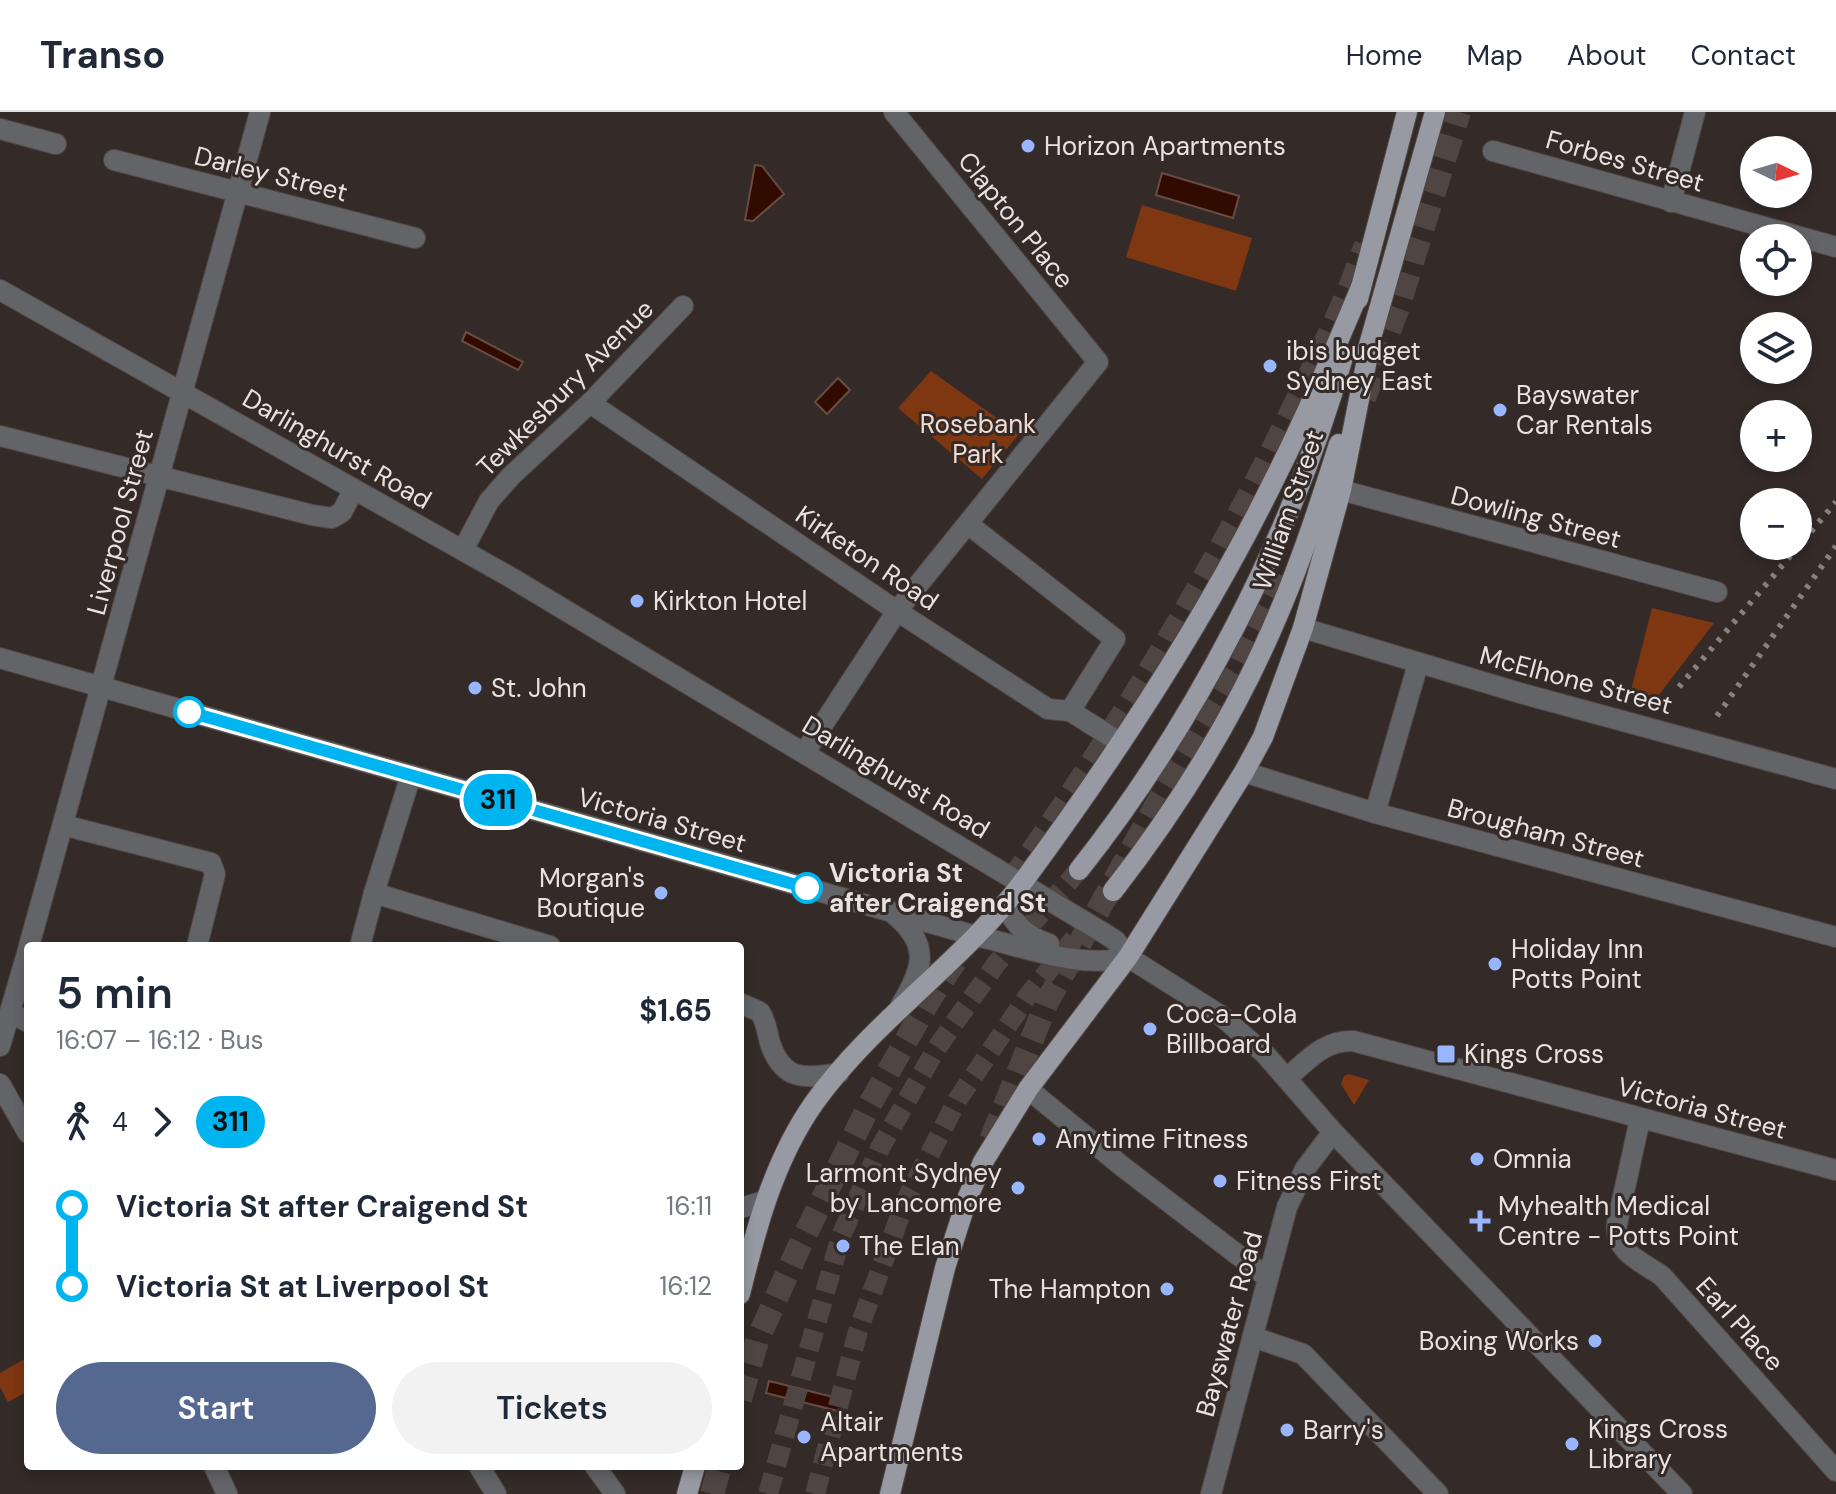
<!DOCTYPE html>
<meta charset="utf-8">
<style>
body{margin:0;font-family:"DM Sans",sans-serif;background:#f2f2f3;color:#1f2937;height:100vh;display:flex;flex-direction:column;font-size:30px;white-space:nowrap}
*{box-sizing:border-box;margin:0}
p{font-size:26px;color:#747a83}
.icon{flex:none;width:44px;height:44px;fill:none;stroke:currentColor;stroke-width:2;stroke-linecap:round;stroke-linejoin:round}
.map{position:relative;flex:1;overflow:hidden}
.sheet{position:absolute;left:24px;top:830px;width:720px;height:528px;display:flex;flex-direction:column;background:#fff;border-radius:8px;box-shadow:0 4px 12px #0003}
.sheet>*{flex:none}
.badge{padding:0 16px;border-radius:26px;font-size:28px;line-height:52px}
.needle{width:52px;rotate:95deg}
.fabs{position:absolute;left:1740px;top:24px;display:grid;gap:16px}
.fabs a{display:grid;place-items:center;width:72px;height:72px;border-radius:50%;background:#fff;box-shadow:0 4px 12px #0003;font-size:40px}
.map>.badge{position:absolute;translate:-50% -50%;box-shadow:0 0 0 4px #fff}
.legs{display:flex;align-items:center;gap:12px;height:88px;padding:0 32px;font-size:26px}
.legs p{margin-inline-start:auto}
.headline{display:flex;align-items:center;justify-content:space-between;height:136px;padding:0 32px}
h1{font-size:44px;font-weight:600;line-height:60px}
.cta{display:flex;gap:16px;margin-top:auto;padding:16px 32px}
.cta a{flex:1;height:92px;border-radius:48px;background:#556890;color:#fff;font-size:32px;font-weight:600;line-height:92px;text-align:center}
.cta a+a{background:#f2f2f3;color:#1f2937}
ul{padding:0 32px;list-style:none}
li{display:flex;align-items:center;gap:28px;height:80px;font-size:30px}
li i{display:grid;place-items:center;width:12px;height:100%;margin:0 10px;background:currentColor}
li i::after{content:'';width:20px;height:20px;margin:-10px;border:6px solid;border-radius:50%;background:#fff}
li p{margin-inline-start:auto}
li:first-child i{background:linear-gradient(#0000 50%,currentColor 0)}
li:last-child i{background:linear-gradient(currentColor 50%,#0000 0)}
header{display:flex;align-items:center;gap:48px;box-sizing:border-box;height:112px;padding:0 40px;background:#fff;border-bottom:2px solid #e0e1e3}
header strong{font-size:38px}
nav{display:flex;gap:44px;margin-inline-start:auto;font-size:28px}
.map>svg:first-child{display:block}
</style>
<header>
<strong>Transo</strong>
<nav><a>Home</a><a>Map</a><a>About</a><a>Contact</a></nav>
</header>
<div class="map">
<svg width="1836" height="1382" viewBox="0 0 1836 1382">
<rect width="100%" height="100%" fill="#342b28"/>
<g fill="#7e3710">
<polygon points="1142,93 1252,126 1236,179 1126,145"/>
<polygon points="931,259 1019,322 982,367 898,296"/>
<polygon points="1652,496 1714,511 1652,592 1629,586"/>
<polygon points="1349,962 1369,968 1354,993 1341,972 1344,964"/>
<polygon points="28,1245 28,1279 8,1290 0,1275 0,1261"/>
</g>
<g fill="#310a00" stroke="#684b43" stroke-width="2">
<polygon points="755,53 762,54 784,82 753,109 745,108"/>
<polygon points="1162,61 1239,84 1233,106 1156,83"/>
<polygon points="466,220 523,250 518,258 462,229"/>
<polygon points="838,266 850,278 827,302 815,290"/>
<polygon points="769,1269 845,1288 842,1300 766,1281"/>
</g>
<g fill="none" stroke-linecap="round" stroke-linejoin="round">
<g stroke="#4f4644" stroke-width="20" stroke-dasharray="20 10" stroke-linecap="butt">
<polyline points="768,1382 841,1124 880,1036 936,937 996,852 1079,758"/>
<polyline points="815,1382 858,1219 905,1090 958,987 1027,885 1113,779"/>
</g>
<g stroke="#4f4644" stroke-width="24" stroke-dasharray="24 12" stroke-linecap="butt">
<polyline points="1364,286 1398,195 1459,0"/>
<path d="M1011 770C1114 624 1207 471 1286 311 1315 253 1345 194 1366 133"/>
<polyline points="991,1028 1047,890 1156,694 1238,558 1290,455"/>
<polyline points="740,1287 757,1229 800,1133 870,992 931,885 955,849"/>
<polyline points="712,1382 720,1354"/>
</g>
<defs>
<g id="minor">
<polyline points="0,17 56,32"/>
<polyline points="1493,39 1836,135"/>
<polyline points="114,48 415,126"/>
<polyline points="1671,90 1695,0"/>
<polyline points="590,291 897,499 1048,597 1070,599 1121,631"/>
<polyline points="0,324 312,403 332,406 342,400 354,377"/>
<polyline points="1341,378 1717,480"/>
<polyline points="968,412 1115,527 1070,599"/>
<polyline points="463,438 489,389 511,364 590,291 683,194"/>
<polyline points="1303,516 1520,581 1836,667"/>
<polyline points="805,640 897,499 1098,250 894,0"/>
<polyline points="1244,660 1375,701 1836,825"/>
<polyline points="1375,701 1418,552"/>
<polyline points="63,713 211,751 215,762 197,834"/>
<polyline points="374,781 550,834"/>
<polyline points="360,834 374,781 411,663"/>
<path d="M740 891 760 900C766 909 767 920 770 931 783 969 804 967 839 961"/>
<polyline points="11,901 28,910"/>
<path d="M1287 966C1308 948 1324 928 1353 929L1836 1058"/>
<polyline points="0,972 28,1021"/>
<polyline points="1028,977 1123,1055 1268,1166"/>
<path d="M1640 1007 1617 1112C1614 1140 1642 1150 1662 1164L1836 1359"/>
<polyline points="740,1096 765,1089"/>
<polyline points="1253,1225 1303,1242 1438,1382"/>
<polyline points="214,1354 227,1382"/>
<polyline points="479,1354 496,1382"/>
<polyline points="595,1354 615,1382"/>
<polyline points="1211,1382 1287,1095 1305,1057 1333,1020"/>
</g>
<g id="tertiary">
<polyline points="0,178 510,465 1107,823 1116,829 1128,845 1220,903 1265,942 1333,1020 1682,1382"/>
<path d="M0 546 976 824C1022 834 1081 858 1128 845"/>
<path d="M1005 792C1015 814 1026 824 1049 832"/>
<path d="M895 803C931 833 923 857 901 893"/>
<polyline points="29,834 260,0"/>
<polyline points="0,934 28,838"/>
</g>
<g id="primary">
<polyline points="1358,187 1407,0"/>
<polyline points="1367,240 1435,0"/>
<path d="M1079 758C1194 613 1293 423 1343 245"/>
<path d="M1113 779C1180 693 1238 599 1280 498 1303 444 1321 388 1339 332"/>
<path d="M740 1182C756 1116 774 1048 814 991 873 908 964 850 1025 767 1118 641 1205 509 1274 368 1306 305 1334 240 1361 175"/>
<polyline points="687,1382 695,1354"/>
<polyline points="890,1382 945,1156 967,1087 983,1050 1028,977 1128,845 1244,660 1263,625 1303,516 1341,378 1371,227"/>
</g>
</defs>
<use href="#minor" stroke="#514845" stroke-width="22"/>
<use href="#tertiary" stroke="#514845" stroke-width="22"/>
<use href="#primary" stroke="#514845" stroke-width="22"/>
<use href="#minor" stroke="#636468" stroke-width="20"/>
<use href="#tertiary" stroke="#636468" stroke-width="20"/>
<use href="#primary" stroke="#979aa2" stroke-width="20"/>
<g stroke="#88817e" stroke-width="6" stroke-dasharray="4 8" stroke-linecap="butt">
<polyline points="1679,575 1836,390"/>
<polyline points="1717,604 1836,434"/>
</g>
</g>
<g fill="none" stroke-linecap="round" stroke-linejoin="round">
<defs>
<polyline id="line-1" points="189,600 807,776"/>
</defs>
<use href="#line-1" stroke="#fff" stroke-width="18"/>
<use href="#line-1" stroke="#00b5ef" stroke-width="12"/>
</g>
<g fill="#98b6fd" stroke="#342b28" stroke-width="3">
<circle cx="1028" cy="34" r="8"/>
<circle cx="1270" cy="254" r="8"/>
<circle cx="1500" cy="298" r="8"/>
<circle cx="637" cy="489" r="8"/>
<circle cx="475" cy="576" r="8"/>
<circle cx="661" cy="781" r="8"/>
<circle cx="1495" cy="852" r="8"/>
<circle cx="1150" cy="917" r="8"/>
<rect x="1436" y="932" width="20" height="20" rx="4"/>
<circle cx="1039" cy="1027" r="8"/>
<circle cx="1477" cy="1047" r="8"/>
<circle cx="1220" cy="1069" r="8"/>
<circle cx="1018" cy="1076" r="8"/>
<path d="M1476 1097h8v8h8v8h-8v8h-8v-8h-8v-8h8z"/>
<circle cx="843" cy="1134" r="8"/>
<circle cx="1167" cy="1177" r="8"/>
<circle cx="1595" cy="1229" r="8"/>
<circle cx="1287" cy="1318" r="8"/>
<circle cx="804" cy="1325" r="8"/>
<circle cx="1572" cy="1332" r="8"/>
</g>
<g fill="#fff" stroke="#00b5ef" stroke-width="4">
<circle cx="189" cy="600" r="14"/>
<circle cx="807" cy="776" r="14"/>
</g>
<g text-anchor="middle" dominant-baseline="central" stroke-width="6" stroke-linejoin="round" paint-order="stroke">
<g font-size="26" fill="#e8e2e0" stroke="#342b28" text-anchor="start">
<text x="1044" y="34">Horizon Apartments</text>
<text x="1286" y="239">ibis budget<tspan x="1286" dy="30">Sydney East</tspan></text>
<text x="1516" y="283">Bayswater<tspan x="1516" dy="30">Car Rentals</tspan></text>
<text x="653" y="489">Kirkton Hotel</text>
<text x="491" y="576">St. John</text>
<text x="645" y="766" text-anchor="end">Morgan's<tspan x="645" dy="30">Boutique</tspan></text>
<text x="1511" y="837">Holiday Inn<tspan x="1511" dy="30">Potts Point</tspan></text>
<text x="1166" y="902">Coca-Cola<tspan x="1166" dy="30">Billboard</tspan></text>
<text x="1464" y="942">Kings Cross</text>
<text x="1055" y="1027">Anytime Fitness</text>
<text x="1493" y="1047">Omnia</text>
<text x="1002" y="1061" text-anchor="end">Larmont Sydney<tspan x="1002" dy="30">by Lancomore</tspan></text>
<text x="1236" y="1069">Fitness First</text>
<text x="1498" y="1094">Myhealth Medical<tspan x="1498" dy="30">Centre - Potts Point</tspan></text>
<text x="859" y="1134">The Elan</text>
<text x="1151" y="1177" text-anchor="end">The Hampton</text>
<text x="1579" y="1229" text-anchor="end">Boxing Works</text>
<text x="820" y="1310">Altair<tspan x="820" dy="30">Apartments</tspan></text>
<text x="1588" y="1317">Kings Cross<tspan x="1588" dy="30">Library</tspan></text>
<text x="1303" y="1318">Barry's</text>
</g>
<g font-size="26" fill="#e8e2e0" stroke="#342b28">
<text transform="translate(1625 49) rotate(16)">Forbes Street</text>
<text transform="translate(271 62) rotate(14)">Darley Street</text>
<text transform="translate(1016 108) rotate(51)">Clapton Place</text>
<text transform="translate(565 276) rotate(-45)">Tewkesbury Avenue</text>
<text transform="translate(337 337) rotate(30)">Darlinghurst Road</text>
<text transform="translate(1288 398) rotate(-71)">William Street</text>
<text transform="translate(1536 405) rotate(15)">Dowling Street</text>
<text transform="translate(120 410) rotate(-75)">Liverpool Street</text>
<text transform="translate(867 446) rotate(34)">Kirketon Road</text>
<text transform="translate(1576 568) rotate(15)">McElhone Street</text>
<text transform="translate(896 665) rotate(31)">Darlinghurst Road</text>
<text transform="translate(662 708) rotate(16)">Victoria Street</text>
<text transform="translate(1546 721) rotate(15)">Brougham Street</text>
<text transform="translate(1702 996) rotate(15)">Victoria Street</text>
<text transform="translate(1229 1212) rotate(-75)">Bayswater Road</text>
<text transform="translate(1740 1212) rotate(48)">Earl Place</text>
</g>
<g font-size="26" fill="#f1dad0" stroke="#342b28">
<text x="978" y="312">Rosebank<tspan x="978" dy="30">Park</tspan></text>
</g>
<g font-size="26" font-weight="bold" fill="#e8e2e0" stroke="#342b28" text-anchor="start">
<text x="829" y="761">Victoria St<tspan x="829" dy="30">after Craigend St</tspan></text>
</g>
</g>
</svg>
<div class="fabs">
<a><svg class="needle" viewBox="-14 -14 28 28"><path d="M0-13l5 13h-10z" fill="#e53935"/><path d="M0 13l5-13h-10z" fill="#747a83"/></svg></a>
<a><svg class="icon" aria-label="locate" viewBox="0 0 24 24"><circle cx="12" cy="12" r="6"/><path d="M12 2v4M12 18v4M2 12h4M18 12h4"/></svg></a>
<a><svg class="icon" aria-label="layers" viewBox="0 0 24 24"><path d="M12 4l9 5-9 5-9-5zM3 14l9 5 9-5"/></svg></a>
<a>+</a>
<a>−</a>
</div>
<b class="badge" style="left:498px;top:688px;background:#00b5ef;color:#111">311</b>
<section class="sheet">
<div class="headline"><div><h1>5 min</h1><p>16:07 – 16:12 · Bus</p></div><b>$1.65</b></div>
<div class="legs"><svg class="icon" aria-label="walk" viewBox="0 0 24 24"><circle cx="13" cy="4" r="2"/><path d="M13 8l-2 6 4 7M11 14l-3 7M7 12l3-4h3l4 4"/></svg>4<svg class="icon" aria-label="forward" viewBox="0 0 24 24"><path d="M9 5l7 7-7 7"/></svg><b class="badge" style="background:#00b5ef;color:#111">311</b></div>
<ul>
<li><i style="color:#00b5ef"></i><b>Victoria St after Craigend St</b><p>16:11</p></li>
<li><i style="color:#00b5ef"></i><b>Victoria St at Liverpool St</b><p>16:12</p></li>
</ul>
<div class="cta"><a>Start</a><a>Tickets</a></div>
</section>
</div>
